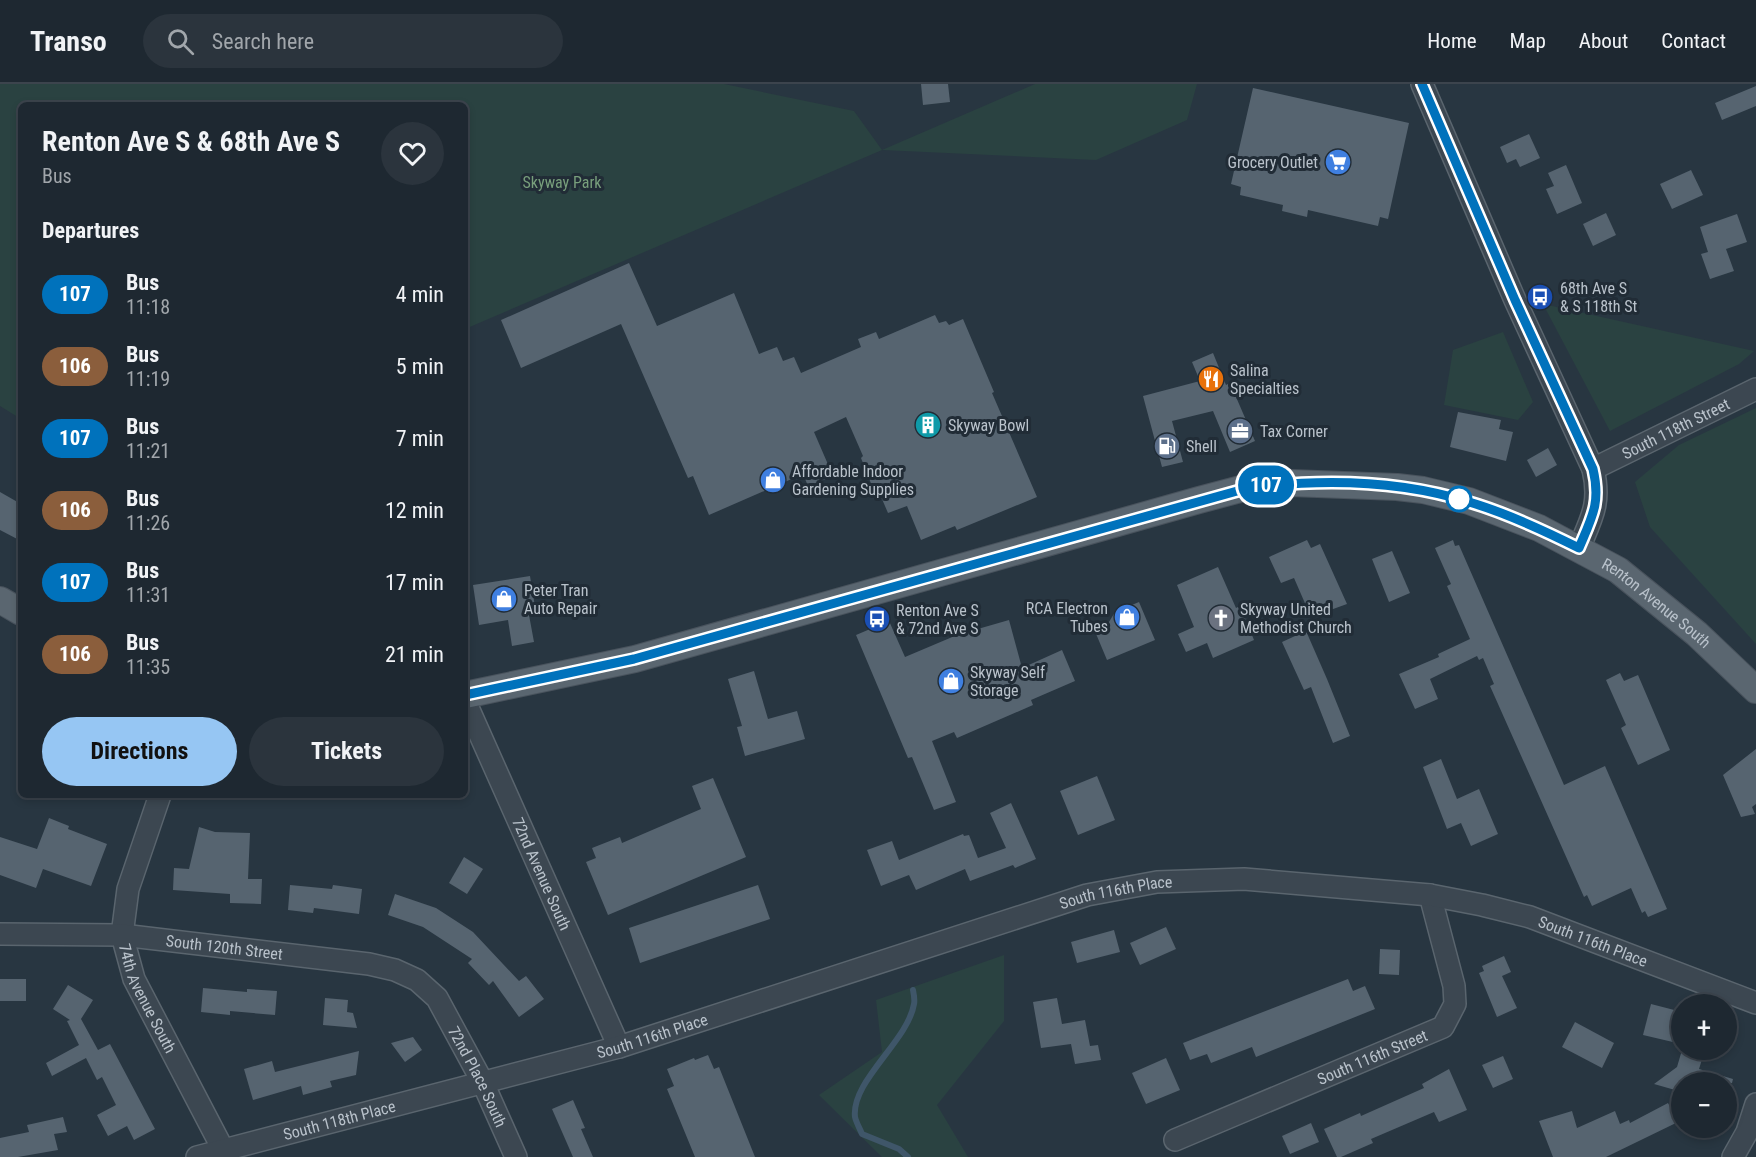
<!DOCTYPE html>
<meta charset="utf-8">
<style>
body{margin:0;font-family:"Roboto Condensed",sans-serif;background:#2b343d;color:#f1f3f6;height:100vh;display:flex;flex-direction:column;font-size:22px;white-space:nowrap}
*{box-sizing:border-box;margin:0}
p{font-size:20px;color:#a1a6ab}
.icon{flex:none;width:33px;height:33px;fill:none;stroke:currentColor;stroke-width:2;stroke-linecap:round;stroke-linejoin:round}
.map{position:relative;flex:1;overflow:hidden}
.drawer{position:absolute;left:18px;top:18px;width:450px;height:696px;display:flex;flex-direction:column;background:#1e2831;border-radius:9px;box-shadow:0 3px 9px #0003,0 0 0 2px #3c444d}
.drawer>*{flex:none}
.badge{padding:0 12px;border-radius:20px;font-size:21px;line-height:39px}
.controls{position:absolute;left:1671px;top:910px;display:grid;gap:12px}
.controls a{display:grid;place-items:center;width:66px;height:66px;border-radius:50%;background:#1e2831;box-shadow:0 3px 9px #0003,0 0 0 2px #3c444d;font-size:30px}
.map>.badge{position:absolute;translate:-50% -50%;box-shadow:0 0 0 3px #fff}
h2{padding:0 24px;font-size:22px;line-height:54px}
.round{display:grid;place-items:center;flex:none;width:63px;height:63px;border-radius:32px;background:#2b343d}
.overview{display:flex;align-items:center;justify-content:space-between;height:102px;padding:0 24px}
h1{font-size:28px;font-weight:700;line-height:45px}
.cta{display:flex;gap:12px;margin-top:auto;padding:12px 24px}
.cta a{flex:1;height:69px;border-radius:36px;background:#96c6f3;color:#111;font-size:24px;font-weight:700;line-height:69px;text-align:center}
.cta a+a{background:#2b343d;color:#f1f3f6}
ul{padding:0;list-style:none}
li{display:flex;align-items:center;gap:18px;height:72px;padding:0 24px}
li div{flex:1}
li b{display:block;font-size:22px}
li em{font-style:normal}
li .badge{min-width:66px;font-weight:700;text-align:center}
header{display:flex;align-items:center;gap:36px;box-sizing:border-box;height:84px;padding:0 30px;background:#1e2831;border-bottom:2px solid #3c444d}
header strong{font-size:28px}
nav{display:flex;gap:33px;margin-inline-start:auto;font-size:21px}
.search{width:420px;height:54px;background:#2b343d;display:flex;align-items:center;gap:15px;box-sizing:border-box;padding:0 21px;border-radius:33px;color:#a1a6ab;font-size:22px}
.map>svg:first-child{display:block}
</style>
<header>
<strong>Transo</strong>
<div class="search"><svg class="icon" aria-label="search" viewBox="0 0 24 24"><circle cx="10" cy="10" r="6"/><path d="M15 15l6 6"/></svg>Search here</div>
<nav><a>Home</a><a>Map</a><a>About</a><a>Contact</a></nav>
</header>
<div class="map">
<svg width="1756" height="1073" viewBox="0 0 1756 1073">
<rect width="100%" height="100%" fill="#283641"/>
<g fill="#2a4241">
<polygon points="0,0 724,0 854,27 882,66 1035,0 1197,0 1187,36 1096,76 882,66 465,245 465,21 21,21 21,335 0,322"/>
<polygon points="1543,220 1754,267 1739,280 1610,347"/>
<polygon points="1503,248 1533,318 1518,336 1444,321 1453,266"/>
<polygon points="1756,324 1756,560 1650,443 1635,398 1679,361"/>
<polygon points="1004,871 1004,937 937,1021 968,1073 882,1073 819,1011 882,968 876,916"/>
</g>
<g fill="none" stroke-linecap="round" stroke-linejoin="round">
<path stroke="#3f5669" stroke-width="6" d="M908 1073 899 1065 862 1050C860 1045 856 1038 855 1033 851 997 908 957 914 920 915 916 914 911 913 906"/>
</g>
<g fill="#566470">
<polygon points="921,0 948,0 950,18 923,21"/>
<polygon points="1756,2 1756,22 1722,36 1715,19"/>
<polygon points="1253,4 1409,39 1388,135 1380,133 1378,142 1308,126 1307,133 1282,127 1283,121 1240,111 1241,103 1231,100"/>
<polygon points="1529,50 1540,74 1520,83 1516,75 1507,79 1500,63"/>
<polygon points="1566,81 1582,119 1557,130 1546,105 1554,102 1548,89"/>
<polygon points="1691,86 1703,111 1672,125 1660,100"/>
<polygon points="1606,129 1616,151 1593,162 1583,140"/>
<polygon points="1737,130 1747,158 1726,165 1734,187 1710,195 1701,170 1708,168 1700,143"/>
<polygon points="629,179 657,242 734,209 759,270 777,263 783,277 794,273 801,289 861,263 858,255 876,248 879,255 935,231 939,239 946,237 949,241 963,235 994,308 992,309 1037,413 957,446 955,442 921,456 907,422 888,429 876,401 872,402 861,374 863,372 846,333 814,348 833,392 808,402 803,390 709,431 693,392 688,394 621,240 521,284 501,236"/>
<polygon points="1213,269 1226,301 1230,299 1255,357 1230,368 1213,327 1172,337 1183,378 1162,383 1143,312 1200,297 1192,278"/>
<polygon points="1458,328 1501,336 1499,345 1513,348 1506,377 1450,363"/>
<polygon points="1548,364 1557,381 1536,393 1527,376"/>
<polygon points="0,408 21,420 21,457 0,446"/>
<polygon points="1307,456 1311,464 1320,460 1347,520 1311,533 1294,494 1281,499 1269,473"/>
<polygon points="1453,456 1455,462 1459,461 1564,701 1605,682 1667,825 1648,833 1645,827 1642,829 1631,804 1592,822 1587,811 1584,813 1490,602 1494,600 1483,574 1479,576 1477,572 1430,595 1438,615 1415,625 1399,590 1439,573 1438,570 1470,555 1447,502 1451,500 1435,464"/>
<polygon points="1392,467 1410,509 1389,518 1372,475"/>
<polygon points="1218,483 1236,524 1240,522 1254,556 1213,574 1207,559 1186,568 1178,550 1194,543 1177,501"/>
<polygon points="530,492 536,529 529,531 534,558 512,562 508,536 479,541 473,501"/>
<polygon points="1139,518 1155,556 1107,576 1094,545 1109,538 1115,528"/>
<polygon points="1009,536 1022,584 1062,566 1075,597 1031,616 1033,621 957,654 954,648 932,657 956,718 934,726 912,673 908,674 856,551 889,537 905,573 957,551"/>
<polygon points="1306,547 1327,595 1350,652 1333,659 1311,603 1304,606 1282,558"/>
<polygon points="754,587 768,635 797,627 805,655 745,672 737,643 742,642 728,595"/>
<polygon points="1620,589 1624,597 1638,591 1670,666 1638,681 1621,644 1626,641 1606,596"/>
<polygon points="1756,665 1756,720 1752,723 1755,730 1741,733 1723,691"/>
<polygon points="1441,675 1457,715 1479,705 1498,750 1471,762 1461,739 1447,745 1423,683"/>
<polygon points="1097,692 1115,736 1078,751 1060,707"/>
<polygon points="713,694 746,773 608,831 586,778 596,774 592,764 620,753 622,759 701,725 692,702"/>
<polygon points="1011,719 1036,775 1015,784 1013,781 970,797 965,785 916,806 909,791 881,802 867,766 892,757 899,776 963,750 964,752 969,751 978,774 1006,764 990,729"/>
<polygon points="49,734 69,742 68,745 107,760 91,802 43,785 36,804 0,791 0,753 37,765"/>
<polygon points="199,743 215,748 250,749 248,795 262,795 261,820 230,819 230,810 173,806 174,784 189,785"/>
<polygon points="464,773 483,785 467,810 449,799"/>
<polygon points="290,801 332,805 333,801 362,805 359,830 314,824 313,829 288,826"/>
<polygon points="758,801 770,835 640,879 629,844"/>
<polygon points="395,810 436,824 473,848 519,897 526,892 544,915 519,933 493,897 489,901 468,879 472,875 423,843 388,831"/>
<polygon points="1166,843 1176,865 1140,881 1130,859"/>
<polygon points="1114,846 1120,868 1077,879 1071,858"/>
<polygon points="1380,865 1400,866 1399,891 1379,890"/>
<polygon points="1504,872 1511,888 1502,892 1517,924 1497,933 1479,889 1484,887 1482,882"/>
<rect x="0" y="895" width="26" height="22"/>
<polygon points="1348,895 1353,907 1365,902 1375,925 1256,973 1252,963 1211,979 1207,970 1190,976 1183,959"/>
<polygon points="68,901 93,916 81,935 98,966 110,960 155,1045 134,1056 127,1042 108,1052 97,1031 116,1021 102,993 97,996 86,974 52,992 46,979 79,961 67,937 70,936 53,925"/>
<polygon points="203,904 247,908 247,905 277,907 275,931 230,927 230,931 201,928"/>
<polygon points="325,914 348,916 347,928 353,929 357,944 323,941"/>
<polygon points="1057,914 1062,940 1085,936 1090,962 1098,961 1101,976 1075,980 1071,960 1041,964 1033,918"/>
<polygon points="1651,920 1682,928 1682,941 1677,959 1643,951"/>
<polygon points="1575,938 1614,959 1602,984 1562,963"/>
<polygon points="413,953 422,966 405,978 391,959"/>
<polygon points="1682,966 1705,966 1699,985 1733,995 1732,999 1682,999 1682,1008 1654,1000 1677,983"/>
<polygon points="359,967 356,991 330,997 332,1003 303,1011 301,1002 253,1016 244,985 272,977 275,988"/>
<polygon points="708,971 714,985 719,983 755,1073 695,1073 667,1005 674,1002 667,985 694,974 695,976"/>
<polygon points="1503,972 1513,995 1493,1004 1482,981"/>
<polygon points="1166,974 1180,1006 1146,1020 1132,989"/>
<polygon points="1449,985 1467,1026 1439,1038 1434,1028 1371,1055 1373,1059 1341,1073 1337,1073 1324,1045 1360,1029 1361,1032 1424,1004 1422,1000"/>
<polygon points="573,1016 585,1044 581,1045 593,1073 573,1073 552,1025"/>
<polygon points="1668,1019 1678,1038 1606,1073 1553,1073 1539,1037 1572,1027 1577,1044 1615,1027 1620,1040 1629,1036 1630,1039"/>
<polygon points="63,1033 67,1048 54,1050 58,1066 18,1073 0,1073 0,1054 29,1048 27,1041"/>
<polygon points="1311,1039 1319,1058 1290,1070 1282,1052"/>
</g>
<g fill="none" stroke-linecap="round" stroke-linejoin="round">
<defs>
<g id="minor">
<path d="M1422 0 1515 216 1593 385C1601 419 1592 433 1579 464"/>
<path id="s1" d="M1593 385 1756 305"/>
<path id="s2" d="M465 617 619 963"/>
<path id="s3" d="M160 711 128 805 122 851 134 895 227 1073"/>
<path id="s4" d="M0 850 122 851 369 880 395 886 417 896 437 914 483 999 516 1073"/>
<path id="s5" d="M1175 1056 1443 943 1455 920 1454 902 1430 811"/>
<path id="s6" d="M197 1073 619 963 1087 811 1157 798 1244 795 1430 811 1482 821 1530 833 1756 919"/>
<polyline points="1733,1073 1747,1048 1756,1020"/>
</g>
<g id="major">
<polyline points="0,516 21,528"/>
<path id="s7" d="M465 611 635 575 1199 416 1248 403 1291 399 1397 403 1423 406 1469 417 1539 444 1618 486 1697 550 1756 606"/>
</g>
</defs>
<use href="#minor" stroke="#5a656e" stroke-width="24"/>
<use href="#major" stroke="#49535d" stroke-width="28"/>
<use href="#minor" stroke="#3c4751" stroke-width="21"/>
<use href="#major" stroke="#5a6670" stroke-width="26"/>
</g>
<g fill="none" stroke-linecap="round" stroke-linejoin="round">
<defs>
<path id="line" d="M465 611 634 575 1248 404C1320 395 1399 396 1469 418 1507 429 1543 446 1579 464 1592 433 1601 419 1593 385L1515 216 1422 0"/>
</defs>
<use href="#line" stroke="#fff" stroke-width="14"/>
<use href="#line" stroke="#0072bc" stroke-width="9"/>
</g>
<defs>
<symbol id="supermarket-disc" viewBox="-11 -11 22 22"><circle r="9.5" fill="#3f7fe0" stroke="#212c36"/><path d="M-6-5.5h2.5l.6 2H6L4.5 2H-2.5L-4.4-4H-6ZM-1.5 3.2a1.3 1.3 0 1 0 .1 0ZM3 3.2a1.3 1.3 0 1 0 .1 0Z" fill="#fff"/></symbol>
<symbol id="bus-disc" viewBox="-11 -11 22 22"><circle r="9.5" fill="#1a4fb4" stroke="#212c36"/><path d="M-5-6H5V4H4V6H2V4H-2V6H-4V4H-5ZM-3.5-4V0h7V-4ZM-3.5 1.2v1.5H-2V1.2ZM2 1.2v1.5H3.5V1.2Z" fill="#fff"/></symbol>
<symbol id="restaurant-disc" viewBox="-11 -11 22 22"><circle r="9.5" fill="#e8710a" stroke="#212c36"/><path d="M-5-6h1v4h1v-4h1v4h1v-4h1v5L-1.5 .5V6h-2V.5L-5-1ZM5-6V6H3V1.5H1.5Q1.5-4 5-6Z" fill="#fff"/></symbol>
<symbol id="building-disc" viewBox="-11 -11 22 22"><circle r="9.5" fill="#0f9aa8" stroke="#212c36"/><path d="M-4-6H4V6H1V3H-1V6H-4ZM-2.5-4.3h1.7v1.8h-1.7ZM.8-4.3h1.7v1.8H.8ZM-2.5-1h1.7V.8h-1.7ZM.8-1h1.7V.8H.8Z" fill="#fff"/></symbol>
<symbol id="office-disc" viewBox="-11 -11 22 22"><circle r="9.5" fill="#5c6f8a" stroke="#212c36"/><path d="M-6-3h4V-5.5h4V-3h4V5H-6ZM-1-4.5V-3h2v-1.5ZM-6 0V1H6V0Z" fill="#fff"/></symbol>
<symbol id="fuel-disc" viewBox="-11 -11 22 22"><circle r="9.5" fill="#5c6f8a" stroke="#212c36"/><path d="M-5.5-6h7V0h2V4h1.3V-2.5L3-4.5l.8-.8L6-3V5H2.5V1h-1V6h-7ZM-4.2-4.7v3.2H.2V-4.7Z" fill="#fff"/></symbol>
<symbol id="shop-disc" viewBox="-11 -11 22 22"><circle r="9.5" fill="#3f7fe0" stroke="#212c36"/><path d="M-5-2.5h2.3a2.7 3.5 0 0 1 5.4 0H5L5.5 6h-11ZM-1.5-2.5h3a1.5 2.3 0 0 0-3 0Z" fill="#fff"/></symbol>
<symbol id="church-disc" viewBox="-11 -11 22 22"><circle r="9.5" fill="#6b7280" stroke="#212c36"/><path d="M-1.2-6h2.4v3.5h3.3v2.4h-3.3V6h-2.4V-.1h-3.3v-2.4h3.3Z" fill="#fff"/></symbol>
</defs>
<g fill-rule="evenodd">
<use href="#supermarket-disc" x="1323" y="63" width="30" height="30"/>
<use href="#bus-disc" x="1525" y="198" width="30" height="30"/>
<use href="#restaurant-disc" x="1196" y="280" width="30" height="30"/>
<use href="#building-disc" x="913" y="326" width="30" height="30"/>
<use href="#office-disc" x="1225" y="332" width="30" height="30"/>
<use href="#fuel-disc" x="1152" y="347" width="30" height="30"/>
<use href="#shop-disc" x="758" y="381" width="30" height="30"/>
<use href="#shop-disc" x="489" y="500" width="30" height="30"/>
<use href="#shop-disc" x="1112" y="518" width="30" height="30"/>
<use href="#church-disc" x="1206" y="519" width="30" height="30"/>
<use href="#bus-disc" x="862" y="520" width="30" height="30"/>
<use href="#shop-disc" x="936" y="582" width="30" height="30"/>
</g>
<circle fill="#fff" stroke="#0072bc" stroke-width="3" cx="1459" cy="415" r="12"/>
<g text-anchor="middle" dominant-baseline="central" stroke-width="6" stroke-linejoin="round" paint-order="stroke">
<g font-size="16" fill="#b9c2cb" stroke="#212c36" text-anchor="start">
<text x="1318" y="78" text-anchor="end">Grocery Outlet</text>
<text x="1560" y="204">68th Ave S<tspan x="1560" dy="18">&amp; S 118th St</tspan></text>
<text x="1230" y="286">Salina<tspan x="1230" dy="18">Specialties</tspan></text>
<text x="948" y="341">Skyway Bowl</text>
<text x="1260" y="347">Tax Corner</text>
<text x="1186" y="362">Shell</text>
<text x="792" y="387">Affordable Indoor<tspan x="792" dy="18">Gardening Supplies</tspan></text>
<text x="524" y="506">Peter Tran<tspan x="524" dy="18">Auto Repair</tspan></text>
<text x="1108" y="524" text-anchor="end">RCA Electron<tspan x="1108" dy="18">Tubes</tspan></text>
<text x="1240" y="525">Skyway United<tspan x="1240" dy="18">Methodist Church</tspan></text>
<text x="896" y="526">Renton Ave S<tspan x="896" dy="18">&amp; 72nd Ave S</tspan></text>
<text x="970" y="588">Skyway Self<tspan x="970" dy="18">Storage</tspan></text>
</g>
<g font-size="16" fill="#789f7c" stroke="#212c36">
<text x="562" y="98">Skyway Park</text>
</g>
<g font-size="16" fill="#b9c2cb" stroke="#212c36">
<text stroke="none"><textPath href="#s1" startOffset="92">South 118th Street</textPath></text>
<text stroke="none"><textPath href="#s7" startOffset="1248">Renton Avenue South</textPath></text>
<text stroke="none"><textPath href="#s2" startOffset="189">72nd Avenue South</textPath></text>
<text stroke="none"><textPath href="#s6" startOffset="957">South 116th Place</textPath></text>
<text stroke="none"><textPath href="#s6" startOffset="1443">South 116th Place</textPath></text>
<text stroke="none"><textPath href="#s4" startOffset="225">South 120th Street</textPath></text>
<text stroke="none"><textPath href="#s3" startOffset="214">74th Avenue South</textPath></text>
<text stroke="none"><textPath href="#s6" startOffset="471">South 116th Place</textPath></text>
<text stroke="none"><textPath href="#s5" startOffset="214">South 116th Street</textPath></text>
<text stroke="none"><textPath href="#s4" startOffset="537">72nd Place South</textPath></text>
<text stroke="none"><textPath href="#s6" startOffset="147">South 118th Place</textPath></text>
</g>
</g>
</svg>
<div class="controls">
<a>+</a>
<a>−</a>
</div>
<b class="badge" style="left:1266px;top:401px;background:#0072bc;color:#fff">107</b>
<section class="drawer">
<div class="overview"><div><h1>Renton Ave S &amp; 68th Ave S</h1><p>Bus</p></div><a class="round"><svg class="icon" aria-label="heart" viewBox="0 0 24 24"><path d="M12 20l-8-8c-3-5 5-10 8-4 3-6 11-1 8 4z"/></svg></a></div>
<h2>Departures</h2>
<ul>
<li><span class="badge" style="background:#0072bc;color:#fff">107</span><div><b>Bus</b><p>11:18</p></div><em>4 min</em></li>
<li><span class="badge" style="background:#8b5e3c;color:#fff">106</span><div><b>Bus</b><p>11:19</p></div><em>5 min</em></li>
<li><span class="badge" style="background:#0072bc;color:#fff">107</span><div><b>Bus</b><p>11:21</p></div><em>7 min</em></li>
<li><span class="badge" style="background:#8b5e3c;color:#fff">106</span><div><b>Bus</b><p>11:26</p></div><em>12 min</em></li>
<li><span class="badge" style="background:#0072bc;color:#fff">107</span><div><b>Bus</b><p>11:31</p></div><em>17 min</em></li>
<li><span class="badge" style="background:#8b5e3c;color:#fff">106</span><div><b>Bus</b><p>11:35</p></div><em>21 min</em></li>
</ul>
<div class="cta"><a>Directions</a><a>Tickets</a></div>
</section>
</div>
